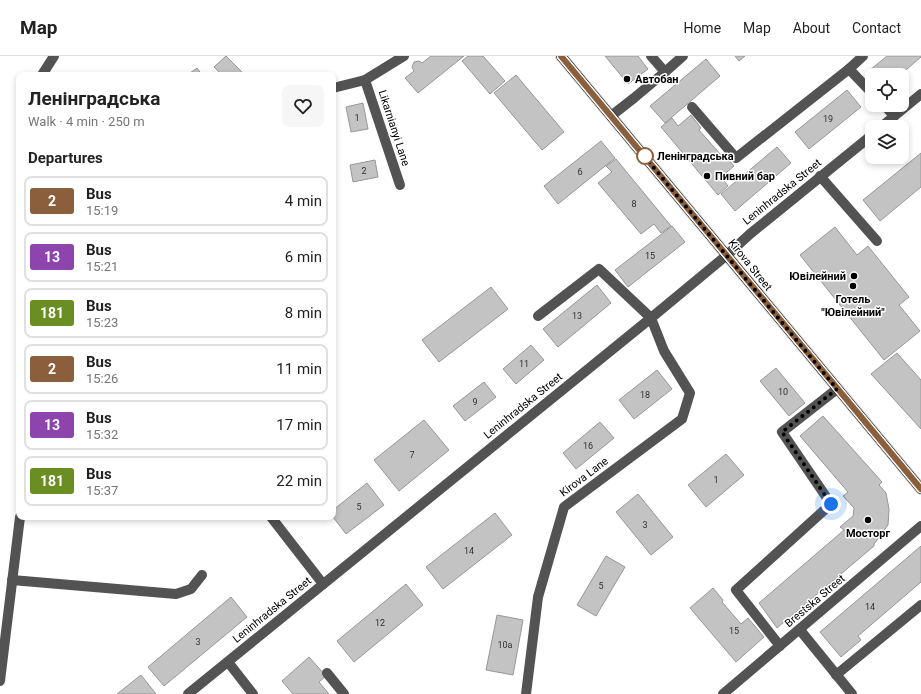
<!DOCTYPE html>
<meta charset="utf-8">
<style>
body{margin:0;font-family:Roboto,sans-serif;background:#f6f6f6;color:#222;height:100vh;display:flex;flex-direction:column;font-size:15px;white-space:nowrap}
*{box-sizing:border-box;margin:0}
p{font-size:13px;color:#767676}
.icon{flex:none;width:22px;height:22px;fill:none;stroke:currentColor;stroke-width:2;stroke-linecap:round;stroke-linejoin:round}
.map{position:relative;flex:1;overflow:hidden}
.sheet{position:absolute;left:16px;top:16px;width:320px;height:448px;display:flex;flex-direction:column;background:#fff;border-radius:8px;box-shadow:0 2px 6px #0003}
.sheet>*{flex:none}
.badge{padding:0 8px;border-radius:3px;font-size:14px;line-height:26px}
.controls{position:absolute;left:865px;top:12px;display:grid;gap:8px}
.controls a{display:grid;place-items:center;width:44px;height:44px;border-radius:8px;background:#fff;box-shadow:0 2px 6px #0003;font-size:20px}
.you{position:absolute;width:20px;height:20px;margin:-10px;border:3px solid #fff;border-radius:50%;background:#1a73e8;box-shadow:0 0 0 6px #1a73e833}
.map>.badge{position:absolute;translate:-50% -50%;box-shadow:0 0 0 2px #fff}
h2{padding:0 12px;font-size:15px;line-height:36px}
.round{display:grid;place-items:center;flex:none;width:42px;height:42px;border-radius:8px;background:#f6f6f6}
.head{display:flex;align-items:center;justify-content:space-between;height:68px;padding:0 12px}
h1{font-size:19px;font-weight:700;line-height:30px}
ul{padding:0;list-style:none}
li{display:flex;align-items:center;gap:12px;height:50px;margin:0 8px 6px;padding:0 4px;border:2px solid #e0e0e0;border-radius:8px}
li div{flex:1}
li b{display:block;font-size:15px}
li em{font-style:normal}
li .badge{min-width:44px;font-weight:700;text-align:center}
header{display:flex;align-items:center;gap:24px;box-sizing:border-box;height:56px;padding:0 20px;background:#fff;border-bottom:1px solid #e0e0e0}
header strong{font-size:19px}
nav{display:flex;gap:22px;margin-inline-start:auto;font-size:14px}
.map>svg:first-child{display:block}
</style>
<header>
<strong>Map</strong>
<nav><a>Home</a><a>Map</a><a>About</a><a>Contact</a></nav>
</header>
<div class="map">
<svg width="921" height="638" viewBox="0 0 921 638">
<rect width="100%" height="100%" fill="#fff"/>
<g fill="#c3c3c3" stroke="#979797">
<polygon points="226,0 244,18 243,19 222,19 214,11"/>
<polygon points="431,0 464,0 418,37 405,22 414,15 412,11 414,6 419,5 422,7"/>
<polygon points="468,0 483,0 505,25 490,38 462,5"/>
<polygon points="605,0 638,0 648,13 628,28"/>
<polygon points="735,0 745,0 739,5"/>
<polygon points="887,0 921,0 921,1 900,19 874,19 870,14"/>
<polygon points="706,3 720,20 665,67 650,50"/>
<polygon points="197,12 202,19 187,19"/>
<polygon points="516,19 564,76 542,94 494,37"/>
<polygon points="847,34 861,51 809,93 795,76"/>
<polygon points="363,47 368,73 351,76 346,51"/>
<polygon points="691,59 701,72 699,74 721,99 723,97 734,110 721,121 728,130 718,139 661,71 672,62 678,70"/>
<polygon points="601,85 615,102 558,148 544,130"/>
<polygon points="777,91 791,107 735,155 721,138"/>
<polygon points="921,97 921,131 880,165 863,144"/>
<polygon points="616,103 671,170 661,177 654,168 641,178 598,127 612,116 606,110"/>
<polygon points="375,104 378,121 353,126 350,109"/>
<polygon points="672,170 685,186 628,231 615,214"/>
<polygon points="835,171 857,199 868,190 909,241 899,249 920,275 884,304 800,199"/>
<polygon points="597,229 611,247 558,291 543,273"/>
<polygon points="491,231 508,253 439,306 422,284"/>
<polygon points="531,289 544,304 516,328 503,313"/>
<polygon points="897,297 921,324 921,373 871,318"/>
<polygon points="776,312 805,347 789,360 760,325"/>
<polygon points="657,314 672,333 634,363 619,344"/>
<polygon points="484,326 496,341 465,365 453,350"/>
<polygon points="823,360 882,426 879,429 886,437 889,453 888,469 880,480 874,488 874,490 777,572 759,547 844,474 840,471 853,460 854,452 843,440 848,436 800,380"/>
<polygon points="424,364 449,394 399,435 374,404"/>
<polygon points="600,366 614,382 576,413 563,397"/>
<polygon points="726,398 744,419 706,451 688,429"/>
<polygon points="367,427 384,449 346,478 333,461 333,454"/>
<polygon points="638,438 673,481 651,499 616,456"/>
<polygon points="495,457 512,479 443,533 426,511"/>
<polygon points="921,490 921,526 858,580 861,584 841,601 820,576"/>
<polygon points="606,500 625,511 596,560 577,549"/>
<polygon points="406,528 423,549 354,606 337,585"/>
<polygon points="713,532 723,544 722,546 741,568 748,562 764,581 736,606 690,552"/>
<polygon points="231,541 247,561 164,630 148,611"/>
<polygon points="497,559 523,564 513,619 486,614"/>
<polygon points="309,601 326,620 319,626 329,638 293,638 282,625"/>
<polygon points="141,619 156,638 117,638"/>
</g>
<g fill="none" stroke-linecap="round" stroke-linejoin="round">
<defs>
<polyline id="major" points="561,0 921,433"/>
</defs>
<use href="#major" stroke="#dbdbdb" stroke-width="12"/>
<g stroke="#535353" stroke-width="10">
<polyline points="849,13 863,0"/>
<polyline points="665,16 683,0"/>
<polyline points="42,19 54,0"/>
<polyline points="365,24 400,129"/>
<polyline points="333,32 365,24 404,0"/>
<polyline points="884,49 894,60"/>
<polyline points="692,51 736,102 849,13 872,37"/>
<polyline points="611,60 634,42 665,16 651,0"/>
<polyline points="881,71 921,38"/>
<polyline points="820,120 877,185"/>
<polyline points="271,461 323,528"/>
<polyline points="12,524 176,538 191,533 202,519"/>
<polyline points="800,574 852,638"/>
<polyline points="780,590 736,534 831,448 782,376 837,333"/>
<polyline points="228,606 253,638"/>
<polyline points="327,617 344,638"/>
<polyline points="836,619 921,549"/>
<polyline points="0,625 20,461"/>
<polyline points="188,638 651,262 727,199 750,178 872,79"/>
<polyline points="526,638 538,541 564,451 682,363 690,337 664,295 651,262 599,213 538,260"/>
<polyline points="723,638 921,470"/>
</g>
<use href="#major" stroke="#000" stroke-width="10"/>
</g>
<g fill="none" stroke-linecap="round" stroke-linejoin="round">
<defs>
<polyline id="line" points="561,0 921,433"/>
</defs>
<use href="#line" stroke="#fff" stroke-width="9"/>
<use href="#line" stroke="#8b5e3c" stroke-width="6"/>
<polyline stroke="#000" stroke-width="4" stroke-dasharray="0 7.2" points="645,100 640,95 837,333 782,376 831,448"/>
</g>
<g fill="#000" stroke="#fff" stroke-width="1.5">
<circle cx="627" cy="23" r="4"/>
<circle cx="707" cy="120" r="4"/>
<circle cx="854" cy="220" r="4"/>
<circle cx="853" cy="230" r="4"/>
<circle cx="868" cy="464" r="4"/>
</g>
<circle fill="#fff" stroke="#8b5e3c" stroke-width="2" cx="645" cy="100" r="8"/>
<g text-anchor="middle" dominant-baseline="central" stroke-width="3" stroke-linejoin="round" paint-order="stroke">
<g font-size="9" fill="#313131">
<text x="357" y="62">1</text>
<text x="828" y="63">19</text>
<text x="364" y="115">2</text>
<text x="580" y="116">6</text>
<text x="634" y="148">8</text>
<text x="650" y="200">15</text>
<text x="577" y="260">13</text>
<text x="524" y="308">11</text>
<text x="783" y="336">10</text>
<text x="645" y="339">18</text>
<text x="475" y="346">9</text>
<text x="588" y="390">16</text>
<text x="412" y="399">7</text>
<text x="716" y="424">1</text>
<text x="359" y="451">5</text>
<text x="645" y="469">3</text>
<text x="469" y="495">14</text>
<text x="601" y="530">5</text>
<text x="870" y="551">14</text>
<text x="380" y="567">12</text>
<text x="734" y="575">15</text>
<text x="198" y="586">3</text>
<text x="505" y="589">10а</text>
</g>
<g font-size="11" font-weight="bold" fill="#000" stroke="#fff" text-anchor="start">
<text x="635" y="23">Автобан</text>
<text x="715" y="120">Пивний бар</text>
<text x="846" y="220" text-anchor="end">Ювілейний</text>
<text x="853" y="243" text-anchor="middle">Готель<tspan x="853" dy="13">"Ювілейний"</tspan></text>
<text x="868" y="477" text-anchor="middle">Мосторг</text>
</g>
<g font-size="11" fill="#000" stroke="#fff">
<text transform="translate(394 72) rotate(72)">Likarnianyi Lane</text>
<text transform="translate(782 136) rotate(-39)">Leninhradska Street</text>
<text transform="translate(750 209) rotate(51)">Kirova Street</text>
<text transform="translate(523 350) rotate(-39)">Leninhradska Street</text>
<text transform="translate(584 421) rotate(-37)">Kirova Lane</text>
<text transform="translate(815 545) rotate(-40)">Brestska Street</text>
<text transform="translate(272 554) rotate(-39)">Leninhradska Street</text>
</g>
<g font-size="11" font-weight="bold" fill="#000" stroke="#fff" text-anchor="start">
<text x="657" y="100">Ленінградська</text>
</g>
</g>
</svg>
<div class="controls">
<a><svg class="icon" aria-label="locate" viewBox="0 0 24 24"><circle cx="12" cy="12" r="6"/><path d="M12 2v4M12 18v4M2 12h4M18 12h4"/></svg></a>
<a><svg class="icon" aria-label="layers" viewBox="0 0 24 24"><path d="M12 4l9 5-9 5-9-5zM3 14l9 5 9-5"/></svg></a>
</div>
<div class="you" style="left:831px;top:448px"></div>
<section class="sheet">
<div class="head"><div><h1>Ленінградська</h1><p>Walk · 4 min · 250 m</p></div><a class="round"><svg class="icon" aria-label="heart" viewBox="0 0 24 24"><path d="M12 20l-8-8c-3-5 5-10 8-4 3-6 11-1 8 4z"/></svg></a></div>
<h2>Departures</h2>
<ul>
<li><span class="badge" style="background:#8b5e3c;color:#fff">2</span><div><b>Bus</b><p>15:19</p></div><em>4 min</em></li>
<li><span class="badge" style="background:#8e44ad;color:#fff">13</span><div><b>Bus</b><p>15:21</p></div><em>6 min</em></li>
<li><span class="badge" style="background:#6b8e23;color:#fff">181</span><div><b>Bus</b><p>15:23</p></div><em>8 min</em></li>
<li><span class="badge" style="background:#8b5e3c;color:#fff">2</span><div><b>Bus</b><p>15:26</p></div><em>11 min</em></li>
<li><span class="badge" style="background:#8e44ad;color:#fff">13</span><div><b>Bus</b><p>15:32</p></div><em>17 min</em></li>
<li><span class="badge" style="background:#6b8e23;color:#fff">181</span><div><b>Bus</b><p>15:37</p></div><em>22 min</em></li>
</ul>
</section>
</div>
